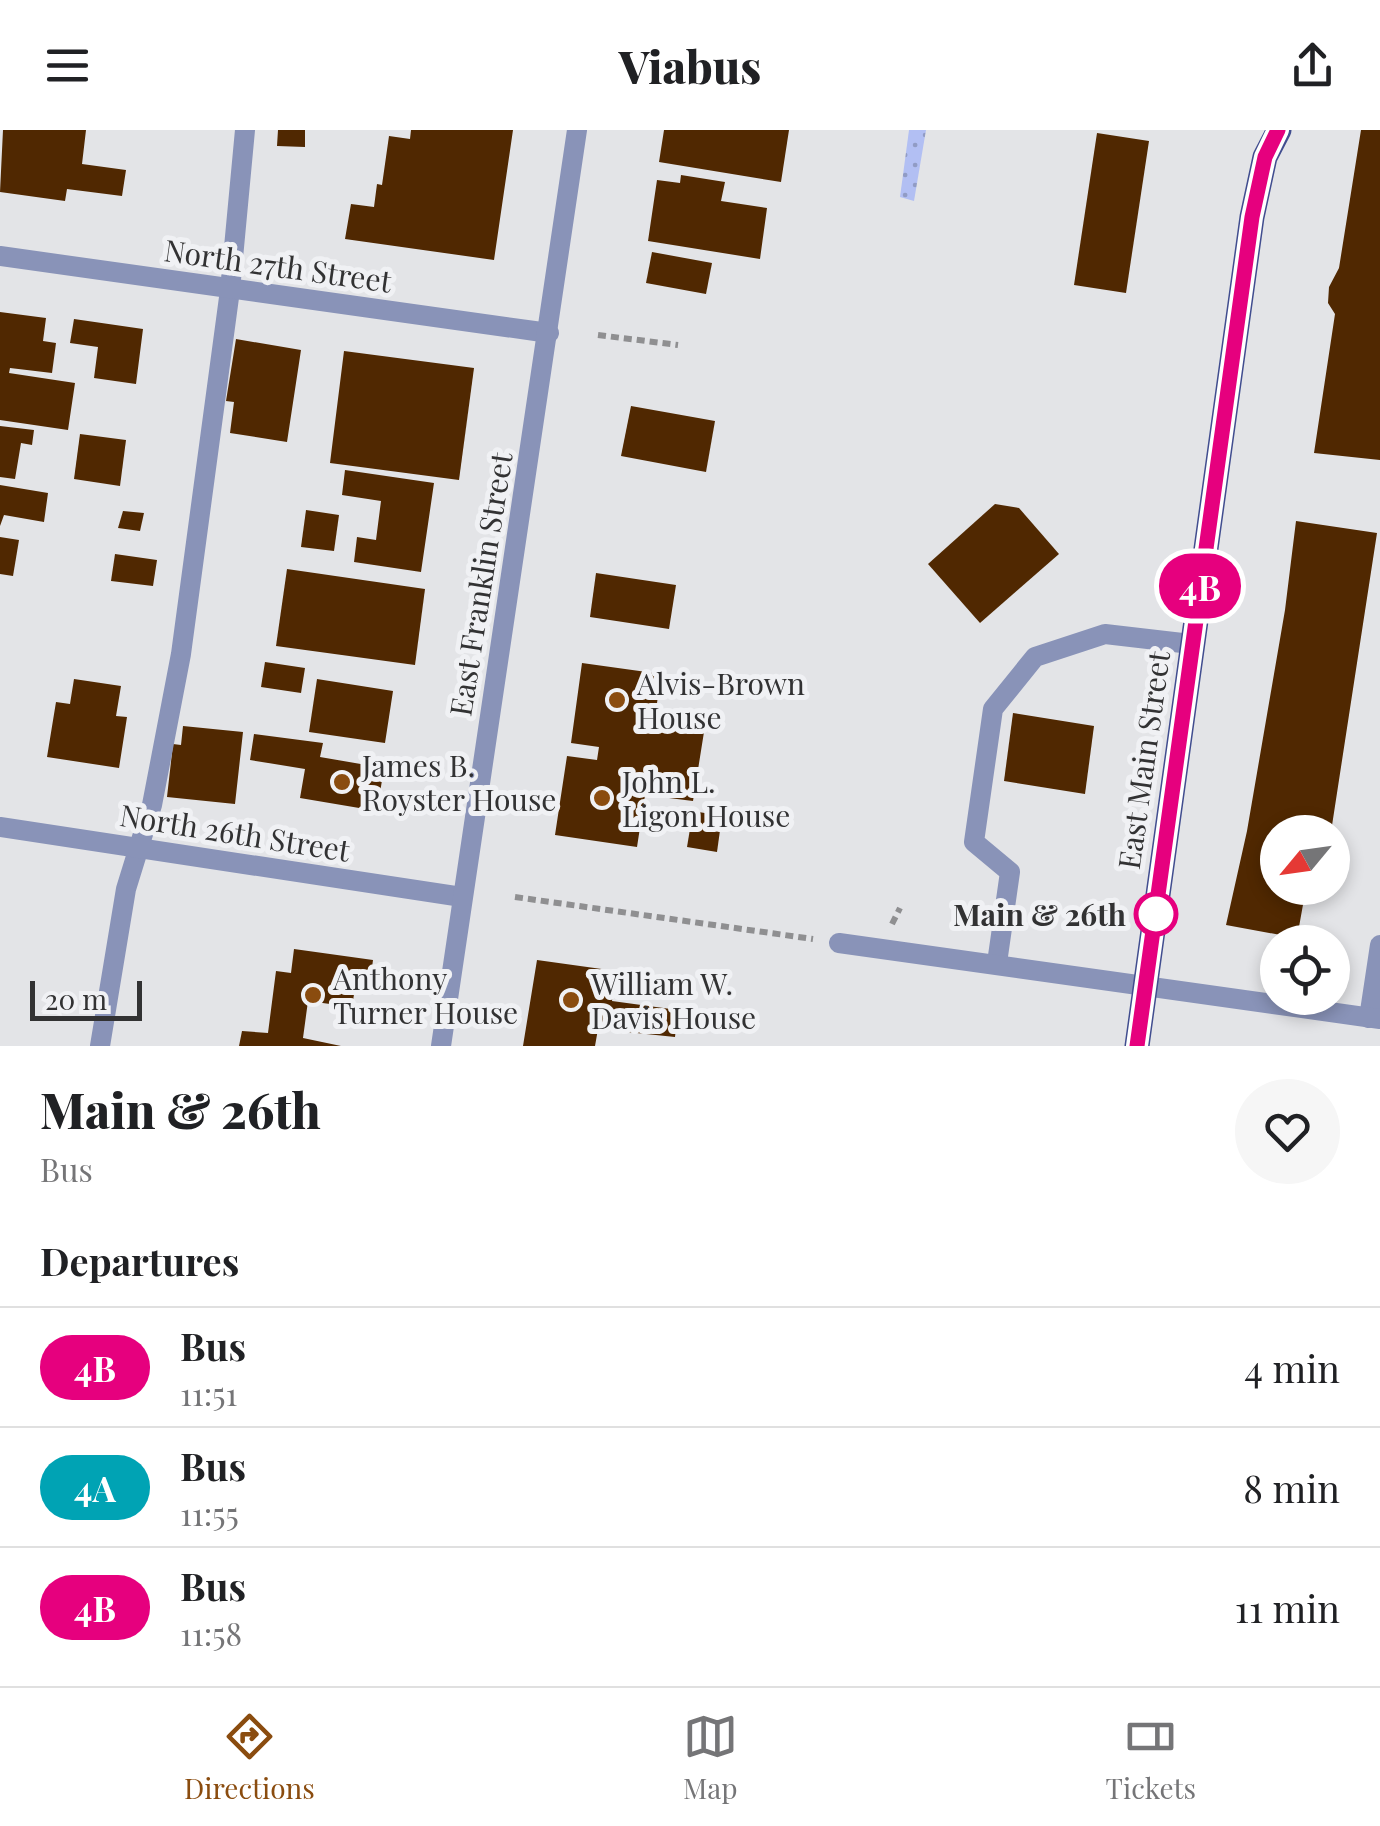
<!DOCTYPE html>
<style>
body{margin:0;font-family:"Playfair Display",serif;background:#f6f6f6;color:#202124;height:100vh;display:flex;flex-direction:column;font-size:38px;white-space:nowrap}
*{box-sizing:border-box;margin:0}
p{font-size:32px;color:#757577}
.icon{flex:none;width:55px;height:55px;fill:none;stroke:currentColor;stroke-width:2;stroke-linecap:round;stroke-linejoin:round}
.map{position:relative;height:916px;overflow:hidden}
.drawer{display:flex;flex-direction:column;background:#fff;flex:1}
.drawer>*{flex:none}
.badge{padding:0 20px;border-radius:32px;font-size:35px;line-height:65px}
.needle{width:65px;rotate:241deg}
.buttons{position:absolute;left:1260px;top:685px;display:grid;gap:20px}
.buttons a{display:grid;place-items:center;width:90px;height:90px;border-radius:50%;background:#fff;box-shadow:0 5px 15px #0003;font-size:50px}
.scale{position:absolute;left:30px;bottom:25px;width:112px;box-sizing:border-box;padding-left:10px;border:5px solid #323233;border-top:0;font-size:28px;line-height:35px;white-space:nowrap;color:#323233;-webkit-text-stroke:8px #f0f1f4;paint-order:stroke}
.map>.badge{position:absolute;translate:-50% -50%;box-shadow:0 0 0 5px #fff}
h2{padding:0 40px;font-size:38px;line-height:90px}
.round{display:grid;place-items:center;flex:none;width:105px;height:105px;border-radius:52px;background:#f6f6f6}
.summary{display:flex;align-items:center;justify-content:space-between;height:170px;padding:0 40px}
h1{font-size:48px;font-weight:800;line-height:75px}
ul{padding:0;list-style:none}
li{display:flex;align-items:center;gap:30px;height:120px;padding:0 40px;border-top:2px solid #e0e0e0}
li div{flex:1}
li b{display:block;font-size:38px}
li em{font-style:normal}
li .badge{min-width:110px;font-weight:700;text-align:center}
header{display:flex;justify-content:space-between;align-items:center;height:130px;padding:0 40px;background:#fff;font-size:45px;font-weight:800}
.tab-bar{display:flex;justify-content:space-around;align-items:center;height:140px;border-top:2px solid #e0e0e0;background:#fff;font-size:28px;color:#757577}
.tab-bar a{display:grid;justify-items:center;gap:5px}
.tab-bar .selected{color:#8a4c0f}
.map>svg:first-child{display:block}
</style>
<header><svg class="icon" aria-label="menu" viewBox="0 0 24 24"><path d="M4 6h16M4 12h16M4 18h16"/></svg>Viabus<svg class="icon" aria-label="share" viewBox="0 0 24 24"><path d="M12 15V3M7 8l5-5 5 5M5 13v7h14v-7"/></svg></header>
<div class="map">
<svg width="1380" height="916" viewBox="0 0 1380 916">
<defs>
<pattern id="park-dots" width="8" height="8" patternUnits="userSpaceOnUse" patternTransform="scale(2.5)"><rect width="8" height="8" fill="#b2bff3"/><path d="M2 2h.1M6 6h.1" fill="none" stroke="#919cc5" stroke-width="1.8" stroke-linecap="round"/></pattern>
</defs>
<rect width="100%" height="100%" fill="#e3e4e7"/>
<polygon fill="url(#park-dots)" points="909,0 926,0 914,71 900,67"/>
<g fill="#502801">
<polygon points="3,0 86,0 82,34 126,40 122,66 67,59 65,71 0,62"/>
<polygon points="278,0 305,0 305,17 277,16"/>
<polygon points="411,0 513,0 494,130 345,109 351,74 374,77 377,54 382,55 389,6 410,9"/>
<polygon points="664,0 789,0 781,52 659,32"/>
<polygon points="1361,0 1380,0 1380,330 1314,323 1335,184 1328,173 1329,157 1339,138"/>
<polygon points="1097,3 1149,11 1126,163 1074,155"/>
<polygon points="681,45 725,52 721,71 767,78 760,129 648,111 657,50 680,53"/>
<polygon points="652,122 712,133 706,164 646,153"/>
<polygon points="0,182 46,188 43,211 56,213 52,243 10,238 9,243 75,253 68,300 0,290"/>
<polygon points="74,189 143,199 136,254 94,248 98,217 70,213"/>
<polygon points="236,209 301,220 287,312 230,303 234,272 226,271"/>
<polygon points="344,221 474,238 459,350 330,333"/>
<polygon points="631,276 715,291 706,342 621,326"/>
<polygon points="0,296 34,300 32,315 21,313 15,349 0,347"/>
<polygon points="80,304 126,310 120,356 74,349"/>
<polygon points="345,340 434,353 421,442 354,432 357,407 376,410 381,371 342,365"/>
<polygon points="0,355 48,363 44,392 4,385 0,396"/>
<polygon points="995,374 1019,378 1059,424 980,493 928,434"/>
<polygon points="306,380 339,385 334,421 301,417"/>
<polygon points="123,381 144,383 140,401 118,398"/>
<polygon points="1296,391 1377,403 1331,702 1278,702 1278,758 1306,758 1297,808 1226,795 1247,701 1285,480"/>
<polygon points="0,407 19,410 13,446 0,444"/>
<polygon points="115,424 157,430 153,456 111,451"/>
<polygon points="287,439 425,459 415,535 276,516"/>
<polygon points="596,443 676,455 669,499 590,487"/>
<polygon points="265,532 305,538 301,563 261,557"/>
<polygon points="582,533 661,544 654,595 704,602 693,671 645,665 637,717 555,705 567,626 597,630 599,617 571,613"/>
<polygon points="74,549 121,556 116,586 127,587 119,638 47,627 56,572 70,574"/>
<polygon points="317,549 393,561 385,613 309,602"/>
<polygon points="1013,583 1094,596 1085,664 1004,651"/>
<polygon points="183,596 243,602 235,674 167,667 173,614 181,615"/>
<polygon points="254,604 323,613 320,627 384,638 377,681 300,668 305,639 250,630"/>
<polygon points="693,681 722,686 717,722 687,717"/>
<polygon points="294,819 373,830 369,860 355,858 352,877 308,871 303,908 341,916 239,916 242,901 268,903 276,841 291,843"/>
<polygon points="537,830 616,841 612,871 678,880 675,907 598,899 595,916 523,916"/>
</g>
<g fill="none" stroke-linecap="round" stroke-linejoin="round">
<g stroke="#8f8f91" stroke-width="6" stroke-dasharray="8 5" stroke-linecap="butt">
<polyline points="598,205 678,215"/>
<polyline points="515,767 813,809"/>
<polyline points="892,794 900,778"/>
</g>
<g stroke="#8993b8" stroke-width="20">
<polyline points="997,833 1010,742 974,712 993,579 1035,527 1105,504 1191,514"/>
<polyline points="1369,888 1380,815"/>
<polyline points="100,916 126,759 152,675 181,524 230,160 245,0"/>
</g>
<g stroke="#8993b8" stroke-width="20">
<polyline points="0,126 549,203"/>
<polyline points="0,697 462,767"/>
<polyline points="839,813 1380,889"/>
<polyline points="441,916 577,0"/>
</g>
<polyline stroke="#414d8f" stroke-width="25" points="1137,916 1252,87 1265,27 1279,0"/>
</g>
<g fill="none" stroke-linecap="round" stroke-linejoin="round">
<defs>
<polyline id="line" points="1137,916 1252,87 1265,27 1278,0"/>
</defs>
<use href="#line" stroke="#fff" stroke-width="22"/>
<use href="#line" stroke="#e6007e" stroke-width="15"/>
</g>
<g fill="#8a4c0f" stroke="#f0f1f4" stroke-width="4">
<circle cx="617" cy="570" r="10"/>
<circle cx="342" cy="652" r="10"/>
<circle cx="602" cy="668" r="10"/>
<circle cx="313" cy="865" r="10"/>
<circle cx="571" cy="870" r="10"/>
</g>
<circle fill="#fff" stroke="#e6007e" stroke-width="5" cx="1156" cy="784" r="20"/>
<g text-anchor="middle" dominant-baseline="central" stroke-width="10" stroke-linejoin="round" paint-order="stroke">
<g font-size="30" fill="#323233" stroke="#f0f1f4">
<text transform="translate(278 135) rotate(8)">North 27th Street</text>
<text transform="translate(480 454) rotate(-81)">East Franklin Street</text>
<text transform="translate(1143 630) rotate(-82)">East Main Street</text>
<text transform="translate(235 702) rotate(9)">North 26th Street</text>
</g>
<g font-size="30" fill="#323233" stroke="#f0f1f4" text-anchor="start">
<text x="637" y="553">Alvis-Brown<tspan x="637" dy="34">House</tspan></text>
<text x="362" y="635">James B.<tspan x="362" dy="34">Royster House</tspan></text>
<text x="622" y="651">John L.<tspan x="622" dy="34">Ligon House</tspan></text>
<text x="333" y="848">Anthony<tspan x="333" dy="34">Turner House</tspan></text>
<text x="591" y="853">William W.<tspan x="591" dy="34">Davis House</tspan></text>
</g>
<g font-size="30" font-weight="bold" fill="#323233" stroke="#f0f1f4" text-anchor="end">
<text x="1126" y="784">Main &amp; 26th</text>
</g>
</g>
</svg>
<div class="buttons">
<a><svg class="needle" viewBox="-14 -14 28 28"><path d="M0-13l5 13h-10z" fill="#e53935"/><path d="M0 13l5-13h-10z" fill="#757577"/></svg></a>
<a><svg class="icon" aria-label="locate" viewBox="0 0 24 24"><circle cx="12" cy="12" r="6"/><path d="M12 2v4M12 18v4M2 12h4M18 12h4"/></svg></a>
</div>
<div class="scale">20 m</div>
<b class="badge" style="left:1200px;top:456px;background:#e6007e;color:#fff">4B</b>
</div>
<section class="drawer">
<div class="summary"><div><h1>Main &amp; 26th</h1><p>Bus</p></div><a class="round"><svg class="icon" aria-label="heart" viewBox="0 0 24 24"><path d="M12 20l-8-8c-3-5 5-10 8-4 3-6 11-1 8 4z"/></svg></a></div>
<h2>Departures</h2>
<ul>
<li><span class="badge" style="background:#e6007e;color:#fff">4B</span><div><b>Bus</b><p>11:51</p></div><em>4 min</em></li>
<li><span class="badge" style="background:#00a3b4;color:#fff">4A</span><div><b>Bus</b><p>11:55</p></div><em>8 min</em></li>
<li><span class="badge" style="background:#e6007e;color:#fff">4B</span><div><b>Bus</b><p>11:58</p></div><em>11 min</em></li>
</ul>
</section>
<nav class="tab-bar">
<a class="selected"><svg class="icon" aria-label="directions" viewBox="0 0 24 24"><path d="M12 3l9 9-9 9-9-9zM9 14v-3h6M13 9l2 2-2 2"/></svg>Directions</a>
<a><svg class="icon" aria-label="map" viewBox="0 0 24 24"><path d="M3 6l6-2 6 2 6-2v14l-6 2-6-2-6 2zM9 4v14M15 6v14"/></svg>Map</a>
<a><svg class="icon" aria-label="tickets" viewBox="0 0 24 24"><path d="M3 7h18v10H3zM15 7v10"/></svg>Tickets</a>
</nav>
